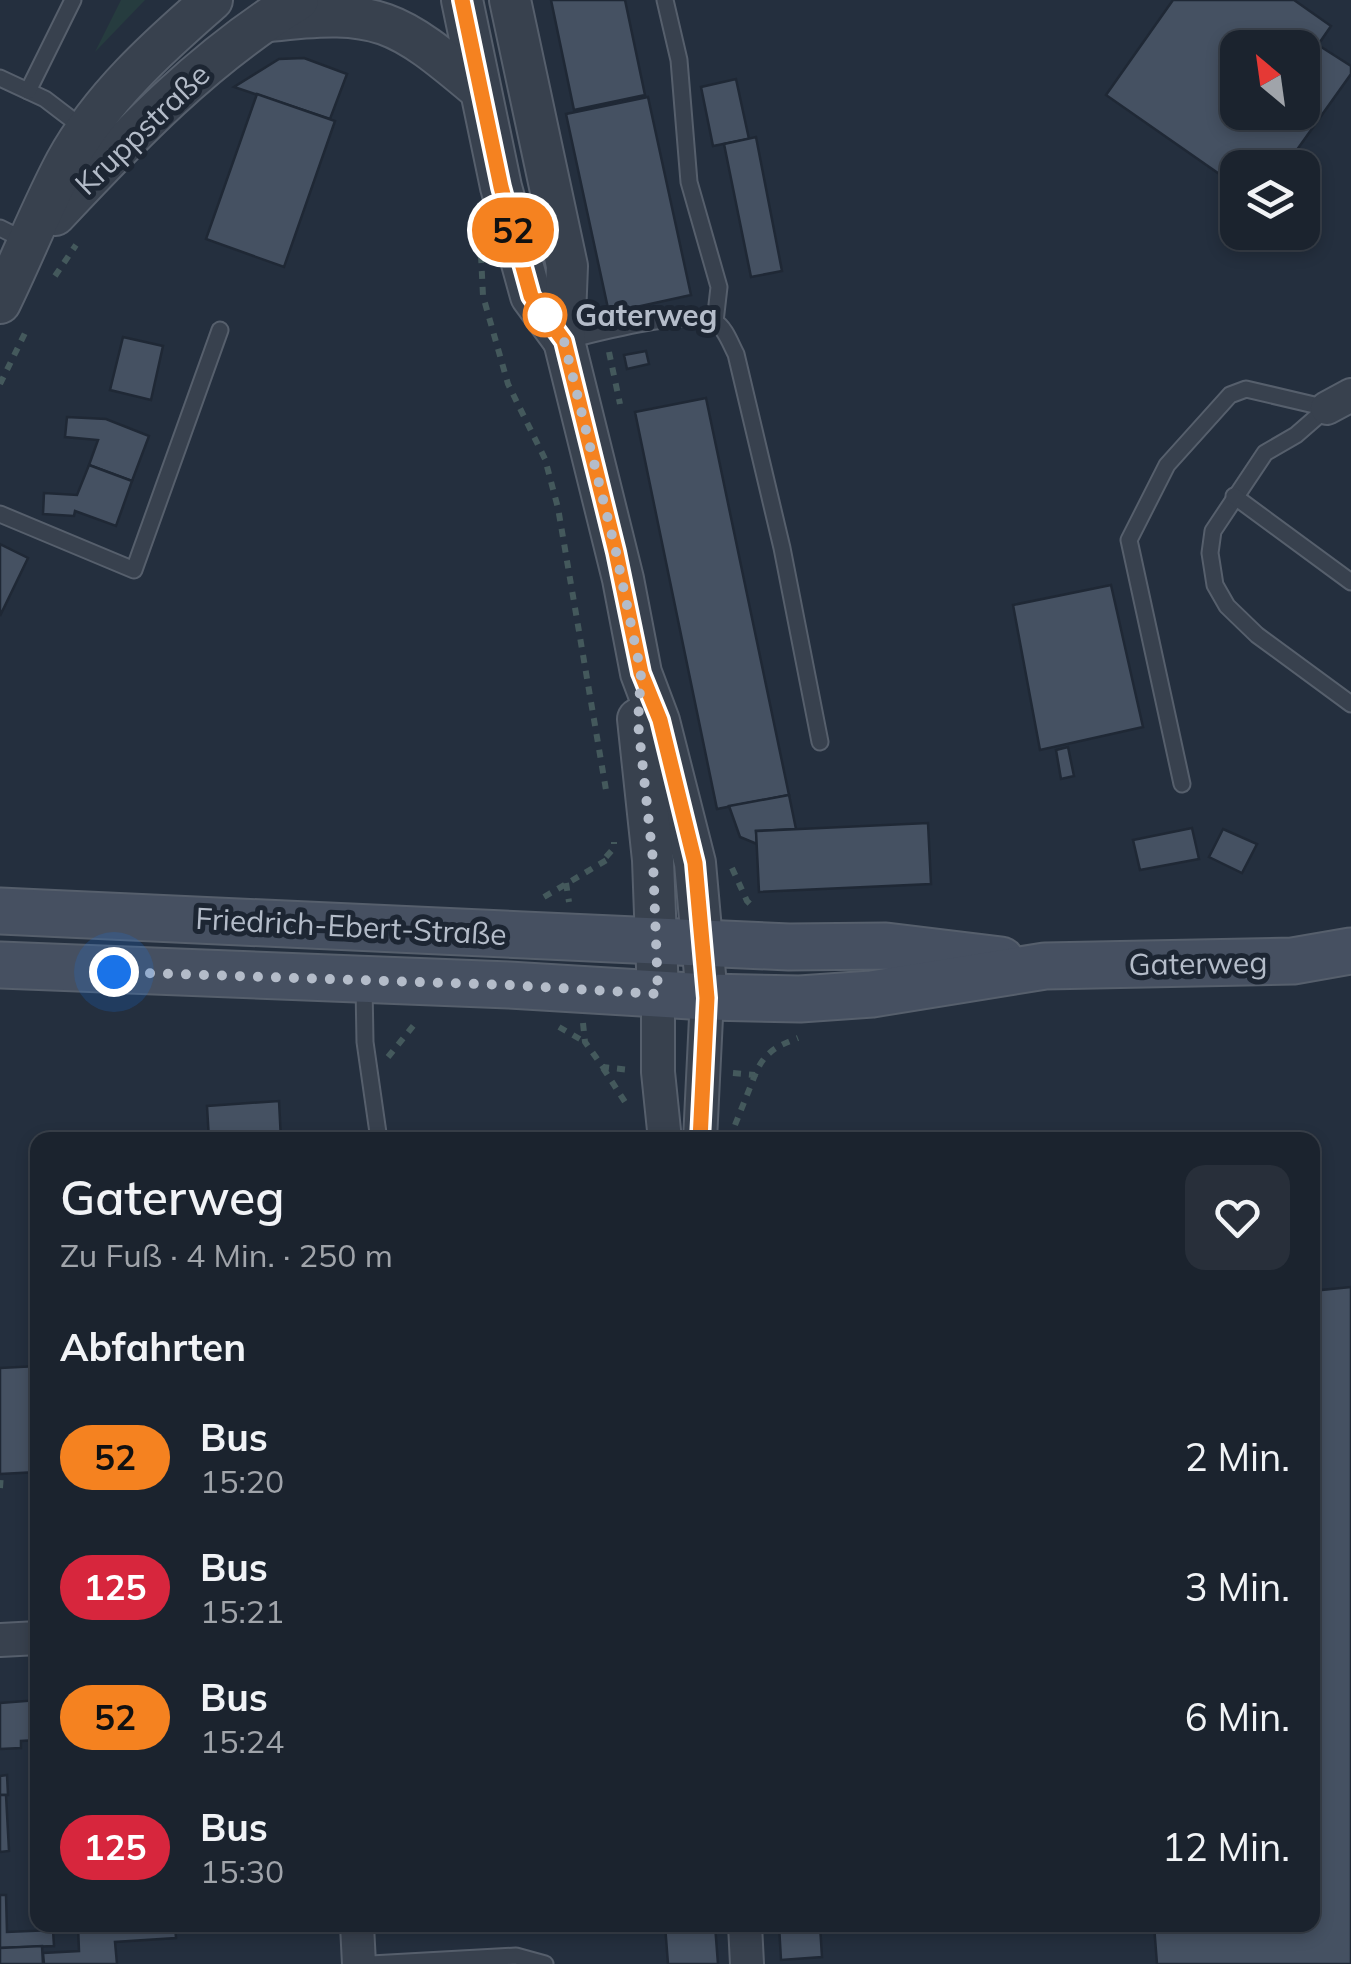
<!DOCTYPE html>
<html lang="de">
<meta charset="utf-8">
<style>
body{margin:0;font-family:Mulish,sans-serif;background:#282f3a;color:#f1f3f6;height:100vh;display:flex;flex-direction:column;font-size:38px;white-space:nowrap}
*{box-sizing:border-box;margin:0}
p{font-size:32px;color:#a0a4aa}
.icon{flex:none;width:55px;height:55px;fill:none;stroke:currentColor;stroke-width:2;stroke-linecap:round;stroke-linejoin:round}
.map{position:relative;flex:1;overflow:hidden}
.details{position:absolute;left:30px;top:1132px;width:1290px;height:800px;display:flex;flex-direction:column;background:#1b232e;border-radius:20px;box-shadow:0 5px 15px #0003,0 0 0 2px #39404a}
.details>*{flex:none}
.badge{padding:0 20px;border-radius:32px;font-size:35px;line-height:65px}
.needle{width:65px;rotate:331deg}
.buttons{position:absolute;left:1220px;top:30px;display:grid;gap:20px}
.buttons a{display:grid;place-items:center;width:100px;height:100px;border-radius:20px;background:#1b232e;box-shadow:0 5px 15px #0003,0 0 0 2px #39404a;font-size:50px}
.you{position:absolute;width:50px;height:50px;margin:-25px;border:8px solid #fff;border-radius:50%;background:#1a73e8;box-shadow:0 0 0 15px #1a73e833}
.map>.badge{position:absolute;translate:-50% -50%;box-shadow:0 0 0 5px #fff}
h2{padding:0 30px;font-size:38px;line-height:90px}
.round{display:grid;place-items:center;flex:none;width:105px;height:105px;border-radius:20px;background:#282f3a}
.headline{display:flex;align-items:center;justify-content:space-between;height:170px;padding:0 30px}
h1{font-size:48px;font-weight:600;line-height:75px}
ul{padding:0;list-style:none}
li{display:flex;align-items:center;gap:30px;height:130px;padding:0 30px}
li div{flex:1}
li b{display:block;font-size:38px}
li em{font-style:normal}
li .badge{min-width:110px;font-weight:700;text-align:center}
.map>svg:first-child{display:block}
</style>
<div class="map">
<svg width="1351" height="1964" viewBox="0 0 1351 1964">
<rect width="100%" height="100%" fill="#242f3e"/>
<polygon fill="#263c3f" points="121,0 145,0 95,52"/>
<g fill="#455162" stroke="#1f2835" stroke-width="2.5" fill-rule="evenodd">
<polygon points="551,0 625,0 645,95 574,110"/>
<path d="M1173 0H1294L1331 26 1318 45 1351 66V74L1284 168H1238V187L1106 95ZM1238 48H1302V112H1238Z"/>
<polygon points="304,58 347,74 330,119 234,87 279,59"/>
<polygon points="736,79 749,139 713,146 701,87"/>
<polygon points="257,94 335,121 284,267 206,239"/>
<polygon points="648,97 691,295 609,313 566,114"/>
<polygon points="756,137 782,271 751,277 724,144"/>
<polygon points="123,337 163,346 151,400 110,390"/>
<polygon points="646,351 649,364 627,369 624,355"/>
<polygon points="706,398 789,795 717,809 635,412"/>
<polygon points="67,417 106,419 149,436 132,481 89,465 98,440 65,437"/>
<polygon points="89,465 132,481 116,526 75,511 74,516 43,514 44,493 77,495"/>
<polygon points="0,544 28,558 0,616"/>
<polygon points="1111,585 1143,727 1040,750 1013,605"/>
<polygon points="1068,747 1074,776 1061,779 1056,750"/>
<polygon points="789,795 796,829 756,831 757,844 740,837 729,806"/>
<polygon points="928,823 931,884 759,892 756,831"/>
<polygon points="1192,828 1199,859 1140,870 1133,840"/>
<polygon points="1223,829 1257,844 1242,873 1209,857"/>
<polygon points="279,1101 281,1140 209,1140 207,1106"/>
<polygon points="1351,1287 1351,1964 1157,1964 1154,1925 1312,1925 1312,1291"/>
<polygon points="38,1366 38,1472 0,1474 0,1368"/>
<polygon points="38,1700 38,1740 21,1741 21,1748 0,1749 0,1703"/>
<polygon points="7,1775 8,1795 0,1795 0,1776"/>
<polygon points="0,1795 6,1795 9,1851 0,1852"/>
<polygon points="0,1895 6,1895 7,1932 53,1930 54,1946 0,1948"/>
<polygon points="78,1925 175,1925 176,1938 115,1942 117,1964 44,1964 43,1953 79,1951"/>
<polygon points="665,1925 715,1925 718,1964 668,1964"/>
<polygon points="779,1925 820,1925 822,1957 781,1960"/>
<polygon points="42,1946 43,1964 0,1964 0,1948"/>
</g>
<g fill="none" stroke-linecap="round" stroke-linejoin="round">
<defs>
<g id="service">
<polyline points="665,0 679,60 689,182 719,287 715,322"/>
<polyline points="0,78 45,99 83,128"/>
<polyline points="28,91 73,0"/>
<polyline points="0,228 28,242"/>
<path d="M568 340C598 333 689 308 715 322 725 327 731 345 736 354L782 548 820 742"/>
<polyline points="1327,408 1296,435 1265,453 1213,531 1210,553 1215,585 1227,606 1257,635 1351,704"/>
<polyline points="1234,496 1351,582"/>
<polyline points="0,514 134,570 220,330"/>
<polyline points="1182,784 1129,540 1167,465 1230,395 1246,389 1327,408"/>
<polyline points="364,985 365,1042 379,1140"/>
<polyline points="371,1964 516,1956 545,1964"/>
</g>
<g id="minor">
<polyline points="1327,408 1351,395"/>
<polyline points="658,994 658,1072 665,1140"/>
<polyline points="700,1140 707,997"/>
<polyline points="0,1640 38,1638"/>
<polyline points="357,1925 359,1964"/>
<polyline points="745,1925 747,1964"/>
</g>
<g id="tertiary">
<polyline points="462,0 501,187 531,296 564,341"/>
<polyline points="510,0 567,266 564,341 623,579 641,673 659,721 695,863 707,997"/>
<path d="M270 21C379 8 397 20 479 89"/>
<path d="M55 215C130 135 204 57 298 0"/>
<path d="M0 303C23 256 42 207 66 162 101 98 158 47 212 0"/>
<polyline points="638,719 653,860 658,994"/>
</g>
<g id="secondary">
<polyline points="0,911 789,947 886,946 1001,960"/>
<polyline points="0,965 509,985 707,997 800,999 872,994 1045,966 1293,961 1351,951"/>
</g>
</defs>
<use href="#service" stroke="#565f6c" stroke-width="19"/>
<use href="#minor" stroke="#565f6c" stroke-width="36"/>
<use href="#tertiary" stroke="#565f6c" stroke-width="44"/>
<use href="#secondary" stroke="#565f6c" stroke-width="49"/>
<g stroke="#44595c" stroke-width="6" stroke-dasharray="8 8" stroke-linecap="butt">
<polyline points="481,255 483,296 508,384 545,459 558,508 606,790"/>
<polyline points="55,276 76,245"/>
<polyline points="609,352 620,404"/>
<polyline points="0,384 28,327"/>
<polyline points="606,857 614,848 614,842"/>
<polyline points="732,868 747,901 754,908"/>
<polyline points="566,883 569,902"/>
<polyline points="544,897 610,858"/>
<polyline points="583,1023 585,1042 603,1067 630,1070"/>
<polyline points="559,1027 585,1042"/>
<polyline points="388,1057 418,1020"/>
<polyline points="603,1068 629,1108"/>
<path d="M733 1073 755 1075C764 1052 777 1046 798 1038"/>
<polyline points="735,1125 755,1075"/>
<polyline points="0,1488 1,1474"/>
</g>
<use href="#service" stroke="#38414e" stroke-width="15"/>
<use href="#minor" stroke="#38414e" stroke-width="32"/>
<use href="#tertiary" stroke="#38414e" stroke-width="40"/>
<use href="#secondary" stroke="#465061" stroke-width="45"/>
</g>
<g fill="none" stroke-linecap="round" stroke-linejoin="round">
<defs>
<polyline id="line" points="462,0 501,187 531,296 564,341 616,552 641,673 660,720 695,863 707,998 700,1140"/>
</defs>
<use href="#line" stroke="#fff" stroke-width="22"/>
<use href="#line" stroke="#f58220" stroke-width="15"/>
<polyline stroke="#b4bcc9" stroke-width="10" stroke-dasharray="0 18" points="114,972 508,985 658,994 653,860 638,723 641,673 616,552 564,341 545,315"/>
</g>
<circle fill="#fff" stroke="#f58220" stroke-width="5" cx="545" cy="315" r="20"/>
<g text-anchor="middle" dominant-baseline="central" stroke-width="10" stroke-linejoin="round" paint-order="stroke">
<g font-size="30" fill="#b4bcc9" stroke="#1d2633">
<text transform="translate(142 129) rotate(-44)">Kruppstraße</text>
<text transform="translate(351 926) rotate(3)">Friedrich-Ebert-Straße</text>
<text transform="translate(1198 963) rotate(-1)">Gaterweg</text>
</g>
<g font-size="30" font-weight="bold" fill="#b4bcc9" stroke="#1d2633" text-anchor="start">
<text x="575" y="315">Gaterweg</text>
</g>
</g>
</svg>
<div class="buttons">
<a><svg class="needle" viewBox="-14 -14 28 28"><path d="M0-13l5 13h-10z" fill="#e53935"/><path d="M0 13l5-13h-10z" fill="#a0a4aa"/></svg></a>
<a><svg class="icon" aria-label="layers" viewBox="0 0 24 24"><path d="M12 4l9 5-9 5-9-5zM3 14l9 5 9-5"/></svg></a>
</div>
<div class="you" style="left:114px;top:972px"></div>
<b class="badge" style="left:513px;top:230px;background:#f58220;color:#111">52</b>
<section class="details">
<div class="headline"><div><h1>Gaterweg</h1><p>Zu Fuß · 4 Min. · 250 m</p></div><a class="round"><svg class="icon" aria-label="heart" viewBox="0 0 24 24"><path d="M12 20l-8-8c-3-5 5-10 8-4 3-6 11-1 8 4z"/></svg></a></div>
<h2>Abfahrten</h2>
<ul>
<li><span class="badge" style="background:#f58220;color:#111">52</span><div><b>Bus</b><p>15:20</p></div><em>2 Min.</em></li>
<li><span class="badge" style="background:#d7263d;color:#fff">125</span><div><b>Bus</b><p>15:21</p></div><em>3 Min.</em></li>
<li><span class="badge" style="background:#f58220;color:#111">52</span><div><b>Bus</b><p>15:24</p></div><em>6 Min.</em></li>
<li><span class="badge" style="background:#d7263d;color:#fff">125</span><div><b>Bus</b><p>15:30</p></div><em>12 Min.</em></li>
</ul>
</section>
</div>
